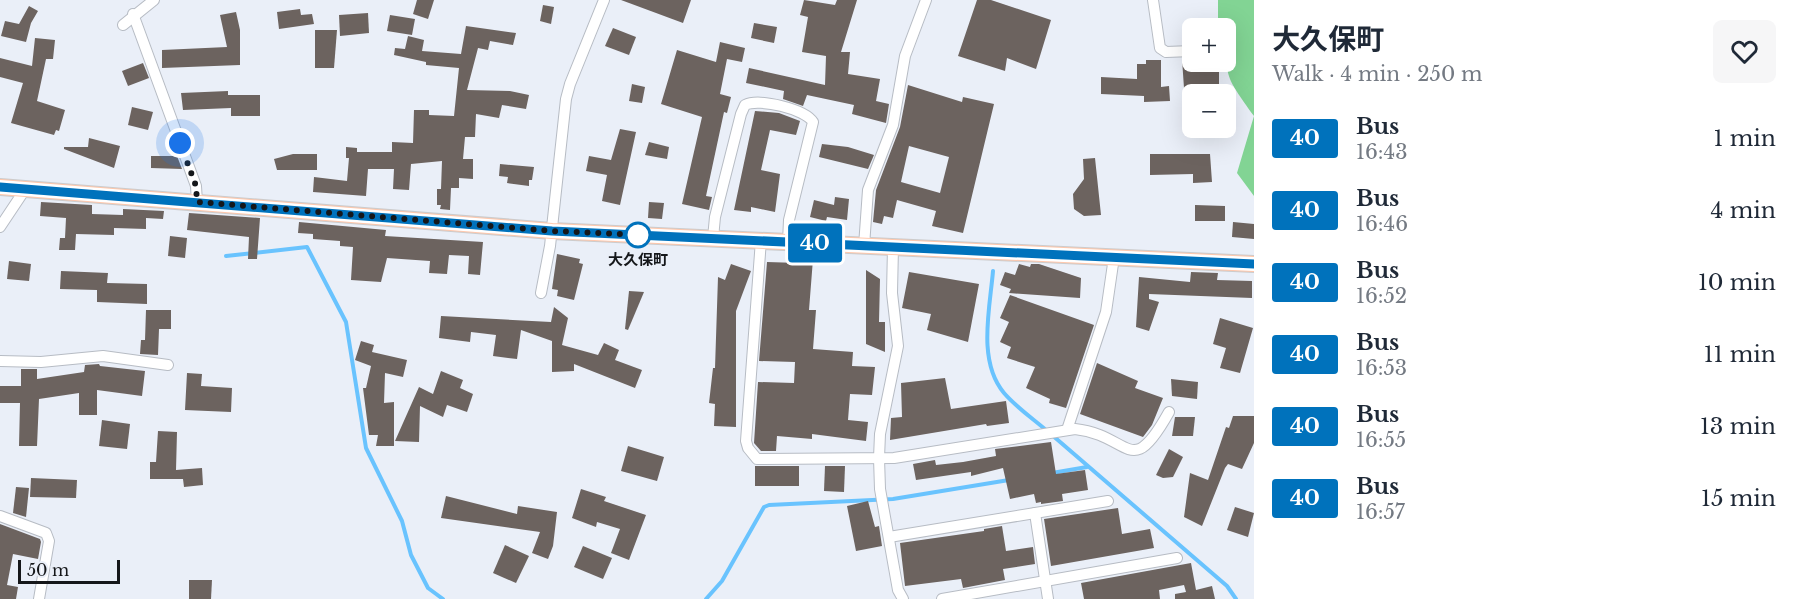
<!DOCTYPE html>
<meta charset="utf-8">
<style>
body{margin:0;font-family:"Libre Baskerville","Noto Sans JP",serif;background:#f6f6f7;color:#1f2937;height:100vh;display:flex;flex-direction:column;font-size:22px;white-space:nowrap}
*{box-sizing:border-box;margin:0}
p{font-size:20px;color:#747a83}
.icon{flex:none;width:33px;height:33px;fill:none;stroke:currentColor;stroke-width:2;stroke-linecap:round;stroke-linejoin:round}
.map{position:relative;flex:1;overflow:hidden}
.drawer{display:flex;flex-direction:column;background:#fff;width:540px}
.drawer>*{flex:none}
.badge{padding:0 12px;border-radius:4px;font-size:21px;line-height:39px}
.fabs{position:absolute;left:1182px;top:18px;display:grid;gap:12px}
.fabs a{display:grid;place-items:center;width:54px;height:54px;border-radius:9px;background:#fff;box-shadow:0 6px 24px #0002;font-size:30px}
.scale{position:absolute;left:18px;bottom:15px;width:102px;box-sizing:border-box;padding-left:6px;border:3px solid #15171a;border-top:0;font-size:16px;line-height:21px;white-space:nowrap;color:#15171a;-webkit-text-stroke:4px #eaeff8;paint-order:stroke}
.you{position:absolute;width:30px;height:30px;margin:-15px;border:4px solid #fff;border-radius:50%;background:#1a73e8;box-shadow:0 0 0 9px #1a73e833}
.map>.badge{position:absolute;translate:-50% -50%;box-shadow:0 0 0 3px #fff}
.round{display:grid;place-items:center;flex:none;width:63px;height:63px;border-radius:9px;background:#f6f6f7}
.head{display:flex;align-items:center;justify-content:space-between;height:102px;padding:0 18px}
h1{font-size:28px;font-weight:700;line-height:45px}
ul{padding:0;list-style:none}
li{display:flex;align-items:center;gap:18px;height:72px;padding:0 18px}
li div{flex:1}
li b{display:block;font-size:22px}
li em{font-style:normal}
li .badge{min-width:66px;font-weight:700;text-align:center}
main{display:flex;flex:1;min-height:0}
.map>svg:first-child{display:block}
</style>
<main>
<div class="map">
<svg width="1254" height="599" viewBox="0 0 1254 599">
<rect width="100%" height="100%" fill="#eaeff8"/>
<path fill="#82d494" d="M1218 0H1254V196L1237 173 1254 116C1224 74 1226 78 1226 28H1218Z"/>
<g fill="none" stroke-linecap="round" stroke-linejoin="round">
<g stroke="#69c3fe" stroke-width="4">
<polyline points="226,256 307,247 346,322 366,448 402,521 411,555 428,588 443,599"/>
<path d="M993 271C990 308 977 361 1004 393 1016 407 1032 418 1046 430"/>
<polyline points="1052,435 1227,586 1236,599"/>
<polyline points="1052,473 1087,467"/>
<polyline points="706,599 722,581 764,507 769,505 893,499 1009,480"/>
</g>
</g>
<g fill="#6c635f" fill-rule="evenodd">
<polygon points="417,0 434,0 428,19 413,14"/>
<polygon points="621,0 691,0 683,23"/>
<polygon points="804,0 835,5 837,0 857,0 841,52 850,52 848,74 880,79 876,101 889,104 886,123 852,114 854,105 807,95 803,106 783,99 784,91 746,83 749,68 825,85 826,56 802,52 808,17 800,15"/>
<polygon points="977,0 991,0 1051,20 1036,69 1007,58 1005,71 958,56"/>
<polygon points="543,5 554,7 551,24 540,21"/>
<polygon points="29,6 38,11 31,23 26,42 1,36 5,21 19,24"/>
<polygon points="300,9 301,15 312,14 314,24 279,29 277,12"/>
<polygon points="236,12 240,30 240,65 162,68 162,50 227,47 220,15"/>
<polygon points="368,13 369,33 340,36 339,15"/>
<polygon points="390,15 415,19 412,35 387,31"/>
<polygon points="754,23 777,27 774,43 751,38"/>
<polygon points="466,26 516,33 513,45 490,41 488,50 478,48 467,90 510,91 529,95 526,109 502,105 499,118 476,114 475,137 465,137 463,159 473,159 473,179 459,178 459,188 451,188 450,210 440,209 441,205 437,205 437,189 441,189 442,161 411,164 409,190 393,189 394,169 368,169 366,196 313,192 314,177 347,181 349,158 346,158 346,147 357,148 357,152 392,152 392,142 413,143 414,110 429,110 429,115 454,116 459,68 426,65 426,62 394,55 395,48 405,49 408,36 424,40 422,51 461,54"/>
<polygon points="613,28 636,37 629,55 605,46"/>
<polygon points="315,30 337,30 334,68 315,68"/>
<polygon points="35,38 55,40 53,59 46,59 37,101 65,110 59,131 56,130 54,135 11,123 23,83 0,77 0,58 32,66"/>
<polygon points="720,42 745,48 742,62 727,59 720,94 731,97 727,113 724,112 706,196 712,197 709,210 682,204 702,117 661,104 677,50 716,62"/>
<polygon points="1192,58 1192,62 1198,62 1198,67 1208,66 1208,72 1219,72 1219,85 1184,88 1182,59"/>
<polygon points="1146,60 1161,60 1161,87 1169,86 1170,101 1144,102 1144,96 1101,94 1101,77 1137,79 1137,64 1146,64"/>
<polygon points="143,63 149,78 128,86 122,71"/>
<polygon points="632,84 645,87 642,103 629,101"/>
<path d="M908 85 962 102 963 97 994 104 963 233 932 226 936 211 897 200 893 218 884 216 882 224 873 222 876 190 900 127ZM909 146 949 157 940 193 901 182Z"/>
<polygon points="228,91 228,95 260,95 260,116 231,116 231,108 183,110 181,93"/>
<polygon points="132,107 153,112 148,130 128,125"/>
<polygon points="755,111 779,113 800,121 796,135 770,130 761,170 780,174 775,212 751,207 751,212 734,210"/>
<polygon points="620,129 636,132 620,205 602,201 607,175 586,171 589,156 611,160"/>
<polygon points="89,138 120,146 114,168 64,149 64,147 88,147"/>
<polygon points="649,142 669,147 667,159 645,155"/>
<polygon points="822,144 848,147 874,155 868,169 819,157"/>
<polygon points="293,154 317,154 317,170 277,170 274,159"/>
<polygon points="1150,154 1210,154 1212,182 1193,183 1193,174 1150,175"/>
<polygon points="151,156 177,156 182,169 151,168"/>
<polygon points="1095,158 1101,215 1084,216 1074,209 1073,194 1084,179 1083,159"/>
<polygon points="500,164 534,167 532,180 529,180 529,186 507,183 508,177 499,176"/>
<polygon points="835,197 849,199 847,220 827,217 826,221 810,217 814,200 834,205"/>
<polygon points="41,202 92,205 92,214 123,215 123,209 164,211 163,219 146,218 146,229 114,228 114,235 76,234 75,250 59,250 60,238 65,238 66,218 40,216"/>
<polygon points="649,202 664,203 662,219 648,218"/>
<polygon points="1195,205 1225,206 1225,221 1195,221"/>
<polygon points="189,213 260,218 257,259 248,259 249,237 187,230"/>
<polygon points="299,222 386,230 385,236 483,242 480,275 468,274 469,256 449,255 447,274 429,273 430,261 387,258 381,282 351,280 353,247 340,246 340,241 313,239 313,234 298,233"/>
<polygon points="1233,222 1254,224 1254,239 1232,237"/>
<polygon points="170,236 187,238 185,258 168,256"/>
<polygon points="557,254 580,259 579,263 583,264 574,300 557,296 558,290 552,289"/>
<polygon points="799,258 813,259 809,310 816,310 813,349 853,352 852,366 875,367 872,395 850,394 848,420 868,422 866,441 812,434 812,439 777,436 776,451 761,451 754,443 758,382 794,383 795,362 759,361 767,262 799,263"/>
<polygon points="9,261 31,264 29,281 7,279"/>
<polygon points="731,264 751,271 736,311 736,427 714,426 715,404 709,403 713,368 715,368 718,277 725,280"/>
<polygon points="1019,264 1030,267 1031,264 1039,264 1081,278 1080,298 1009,293 1011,289 1000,285 1005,272 1015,275"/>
<polygon points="866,270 880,279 879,322 885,322 885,352 866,344"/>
<polygon points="61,271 108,273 107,283 147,284 147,304 97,302 97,290 60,289"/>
<polygon points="909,272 979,284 968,342 927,330 931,314 902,308"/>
<polygon points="1191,272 1218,273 1217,280 1252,281 1252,298 1149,294 1149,299 1159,302 1149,331 1136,327 1139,277 1190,282"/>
<polygon points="629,291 644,292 628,330 625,329"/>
<polygon points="1010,295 1094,325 1066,408 1049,403 1050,399 1026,388 1035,367 1007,358 1011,347 1000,342 1009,322 1000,318"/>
<polygon points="554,307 568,318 562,345 598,355 604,343 619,350 615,360 642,370 635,388 574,364 574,371 552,372 552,341 521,330 517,359 493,356 496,335 471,332 470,342 439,338 441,316 551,322"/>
<polygon points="146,310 171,310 171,329 159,329 158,355 140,354 141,340 145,340"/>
<polygon points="1220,318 1253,328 1240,373 1220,368 1226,348 1213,344"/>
<polygon points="361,341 374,345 372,352 407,360 403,377 385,373 384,403 394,402 394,446 376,446 378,435 369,435 363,388 366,388 371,366 355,360"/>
<polygon points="1097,363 1138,381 1135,388 1163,398 1152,425 1143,437 1080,414"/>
<polygon points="99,364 100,366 145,371 142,396 97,390 97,415 79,415 79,393 39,399 37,446 19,446 20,403 0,403 0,386 21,386 21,369 37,369 37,379 84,372 85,365"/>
<polygon points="441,371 463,380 460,388 473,394 467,412 447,405 443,417 420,406 419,442 395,441 419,387 433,394"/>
<polygon points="187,373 202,374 201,386 232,388 231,412 185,410"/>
<polygon points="945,378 951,409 1006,401 1009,423 987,426 986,424 890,440 891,418 902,417 901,383"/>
<polygon points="1171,379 1198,382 1197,399 1172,396"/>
<polygon points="1233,416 1254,416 1254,443 1242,469 1228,464 1225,468 1202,526 1184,517 1190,473 1208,480 1226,427 1229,428"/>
<polygon points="1175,417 1195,417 1193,436 1172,436"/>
<polygon points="102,420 130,424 127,449 99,446"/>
<polygon points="158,431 177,432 176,470 202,468 203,485 184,487 183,479 150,479 150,462 156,462"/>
<polygon points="1051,442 1056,474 1085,470 1088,490 1062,494 1063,501 1041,504 1041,502 1036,503 1034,494 1010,499 1003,468 971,476 971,472 916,480 913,464 935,460 936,465 963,462 996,456 995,449"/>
<polygon points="628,446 664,457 657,481 621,471"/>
<polygon points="1169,449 1183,457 1173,477 1163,478 1156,475"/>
<rect x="755" y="466" width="44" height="20"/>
<polygon points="825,466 845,466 844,492 824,491"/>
<polygon points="31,478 77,480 76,498 30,497"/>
<polygon points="16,487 29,488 26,517 13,513"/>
<polygon points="581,489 606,497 604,501 646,515 629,560 611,553 620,529 597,522 596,527 572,518"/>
<polygon points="446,496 517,514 518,506 557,512 553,546 548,559 532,553 540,532 441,518"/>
<polygon points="868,501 875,527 879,526 882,546 856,551 847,506"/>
<polygon points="1235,507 1254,513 1248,537 1227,530"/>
<polygon points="1118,508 1122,534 1150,529 1154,548 1051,566 1044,519"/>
<polygon points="0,524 40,539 41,542 38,559 13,554 7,585 18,587 16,599 0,599"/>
<polygon points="1002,526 1006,551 1033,547 1035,564 1003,569 1005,580 963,588 961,579 905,586 900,543 984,531 984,529"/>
<polygon points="505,545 529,556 516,583 493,573"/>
<polygon points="583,546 612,558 603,579 574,567"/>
<polygon points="1191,563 1196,590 1212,586 1215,599 1175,599 1175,594 1186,592 1184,585 1159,590 1160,599 1084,599 1081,583"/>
<polygon points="189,580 212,580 211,599 189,599"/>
</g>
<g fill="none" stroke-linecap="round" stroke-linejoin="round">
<defs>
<g id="minor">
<polyline points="1153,0 1160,48 1166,52 1192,51"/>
<polyline points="133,14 196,186 197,202"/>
<polyline points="123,25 154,0"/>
<polyline points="0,227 26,188"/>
<path d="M713 238 715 217 741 114 745 105C759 98 805 109 813 122L789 220 788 242"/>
<path d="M761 240 746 441 748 448 757 459 894 458 1075 429C1131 435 1130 482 1169 412"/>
<polyline points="864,246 868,190 893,125 905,56 926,0"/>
<polyline points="893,247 892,293 898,346 880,434 879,458 880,489 898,590 903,599"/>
<polyline points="541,293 550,246 566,99 570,84 604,0"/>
<polyline points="0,361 41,362 103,356 168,365"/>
<polyline points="1067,430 1106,312 1114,257"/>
<polyline points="1035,513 1048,599"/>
<polyline points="0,516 46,533 49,541 39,599"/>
<polyline points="889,537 1108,501"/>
<polyline points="942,599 1177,558"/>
</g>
<polyline id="primary" points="0,187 552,231 1254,264"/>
</defs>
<use href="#minor" stroke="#b7bcc4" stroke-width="12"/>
<use href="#primary" stroke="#cccccd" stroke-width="18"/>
<use href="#minor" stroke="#fff" stroke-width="10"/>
<use href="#primary" stroke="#ffc8ad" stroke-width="16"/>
</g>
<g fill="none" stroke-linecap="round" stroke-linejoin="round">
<defs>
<polyline id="line" points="0,187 552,231 1254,264"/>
</defs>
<use href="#line" stroke="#fff" stroke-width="14"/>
<use href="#line" stroke="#0072bc" stroke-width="9"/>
<polyline stroke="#15171a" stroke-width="6" stroke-dasharray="0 10.8" points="180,143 196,186 197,202 552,231 644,235 638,235"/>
</g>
<circle fill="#fff" stroke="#0072bc" stroke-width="3" cx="638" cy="235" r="12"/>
<g text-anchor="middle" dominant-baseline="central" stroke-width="4.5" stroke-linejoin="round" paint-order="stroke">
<g font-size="15" font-weight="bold" fill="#15171a" stroke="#eaeff8">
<text x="638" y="259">大久保町</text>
</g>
</g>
</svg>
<div class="fabs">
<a>+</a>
<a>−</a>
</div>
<div class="scale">50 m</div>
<div class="you" style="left:180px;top:143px"></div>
<b class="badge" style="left:815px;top:243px;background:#0072bc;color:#fff">40</b>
</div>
<section class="drawer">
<div class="head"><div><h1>大久保町</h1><p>Walk · 4 min · 250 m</p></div><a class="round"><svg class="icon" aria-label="heart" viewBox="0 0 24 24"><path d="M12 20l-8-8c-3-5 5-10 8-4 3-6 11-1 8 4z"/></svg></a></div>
<ul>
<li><span class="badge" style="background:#0072bc;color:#fff">40</span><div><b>Bus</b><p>16:43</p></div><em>1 min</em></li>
<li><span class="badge" style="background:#0072bc;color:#fff">40</span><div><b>Bus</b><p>16:46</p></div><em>4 min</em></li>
<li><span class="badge" style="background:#0072bc;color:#fff">40</span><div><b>Bus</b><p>16:52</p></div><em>10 min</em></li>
<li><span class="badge" style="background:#0072bc;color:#fff">40</span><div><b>Bus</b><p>16:53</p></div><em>11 min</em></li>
<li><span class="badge" style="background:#0072bc;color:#fff">40</span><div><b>Bus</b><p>16:55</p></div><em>13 min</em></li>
<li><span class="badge" style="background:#0072bc;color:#fff">40</span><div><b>Bus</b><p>16:57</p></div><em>15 min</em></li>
</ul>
</section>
</main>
